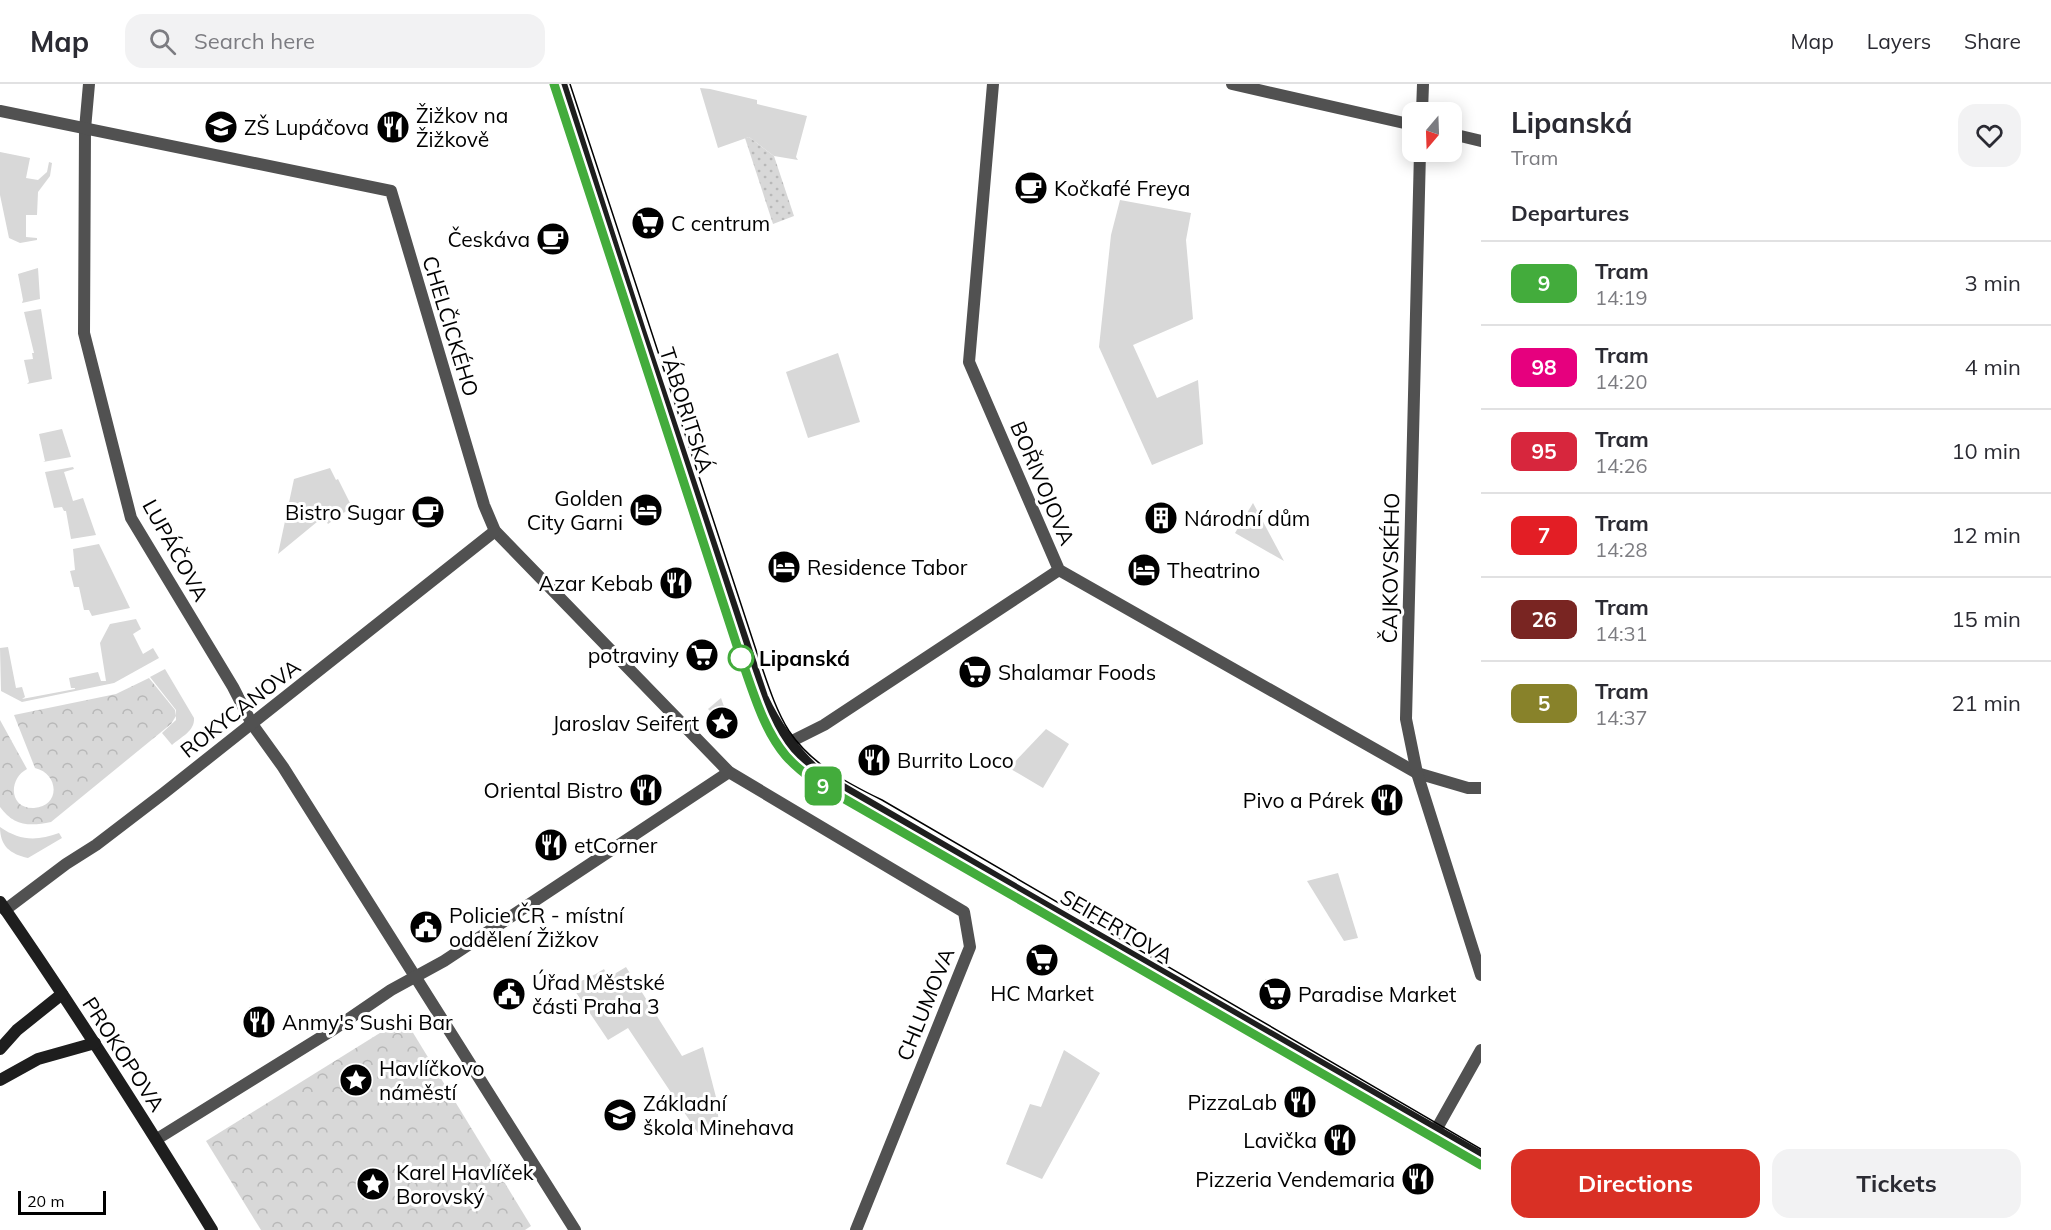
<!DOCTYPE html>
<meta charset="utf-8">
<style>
body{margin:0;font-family:Mulish,sans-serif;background:#f2f2f3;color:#2b2b33;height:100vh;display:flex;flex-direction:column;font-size:22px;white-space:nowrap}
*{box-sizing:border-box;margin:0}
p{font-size:20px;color:#7c7c81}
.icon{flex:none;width:33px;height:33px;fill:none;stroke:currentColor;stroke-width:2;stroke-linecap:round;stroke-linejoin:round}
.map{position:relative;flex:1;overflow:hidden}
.sheet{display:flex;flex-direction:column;background:#fff;width:570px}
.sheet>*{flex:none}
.badge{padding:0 12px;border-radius:9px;font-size:21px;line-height:39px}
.needle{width:39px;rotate:199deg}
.controls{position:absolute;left:1402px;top:18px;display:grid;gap:12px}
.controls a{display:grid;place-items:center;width:60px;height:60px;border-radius:12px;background:#fff;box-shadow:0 3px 15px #0003;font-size:30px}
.scale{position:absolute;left:18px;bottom:15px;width:88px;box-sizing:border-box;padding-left:6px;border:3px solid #000;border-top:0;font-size:16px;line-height:21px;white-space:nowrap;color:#000;-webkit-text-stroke:4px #fff;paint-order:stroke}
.map>.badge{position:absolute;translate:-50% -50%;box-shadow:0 0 0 3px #fff}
h2{padding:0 30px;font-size:22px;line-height:54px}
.round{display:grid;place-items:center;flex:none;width:63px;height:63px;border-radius:18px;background:#f2f2f3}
.overview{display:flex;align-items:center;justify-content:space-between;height:102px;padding:0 30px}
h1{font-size:28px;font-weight:700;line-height:45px}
.cta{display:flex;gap:12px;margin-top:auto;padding:12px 30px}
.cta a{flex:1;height:69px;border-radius:18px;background:#d93025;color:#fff;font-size:24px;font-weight:700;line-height:69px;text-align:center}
.cta a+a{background:#f2f2f3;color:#2b2b33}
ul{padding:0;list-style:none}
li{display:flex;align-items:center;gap:18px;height:84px;padding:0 30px;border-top:2px solid #e1e1e2}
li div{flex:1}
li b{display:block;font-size:22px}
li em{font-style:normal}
li .badge{min-width:66px;font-weight:700;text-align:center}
header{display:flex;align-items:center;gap:36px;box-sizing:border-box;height:84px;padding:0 30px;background:#fff;border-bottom:2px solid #e1e1e2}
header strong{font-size:28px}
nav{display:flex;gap:33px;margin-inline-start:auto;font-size:21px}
.search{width:420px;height:54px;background:#f2f2f3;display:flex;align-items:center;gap:15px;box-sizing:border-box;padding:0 21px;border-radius:18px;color:#7c7c81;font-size:22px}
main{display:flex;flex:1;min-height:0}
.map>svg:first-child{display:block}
</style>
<header>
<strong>Map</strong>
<div class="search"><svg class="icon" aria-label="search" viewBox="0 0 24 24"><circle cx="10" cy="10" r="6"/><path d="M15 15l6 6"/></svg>Search here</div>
<nav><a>Map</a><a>Layers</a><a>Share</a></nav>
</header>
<main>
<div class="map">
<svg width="1481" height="1146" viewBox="0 0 1481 1146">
<defs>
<pattern id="park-crowns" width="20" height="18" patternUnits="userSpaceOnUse" patternTransform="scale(1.5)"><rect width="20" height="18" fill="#d8d8d8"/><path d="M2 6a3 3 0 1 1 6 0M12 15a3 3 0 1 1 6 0" fill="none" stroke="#b8b8b8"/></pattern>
<pattern id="garden-dots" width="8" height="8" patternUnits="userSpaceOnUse" patternTransform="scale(1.5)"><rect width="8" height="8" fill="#d8d8d8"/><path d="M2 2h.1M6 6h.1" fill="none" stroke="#b8b8b8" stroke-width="1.8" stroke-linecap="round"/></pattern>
</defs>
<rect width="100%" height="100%" fill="#fff"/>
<g fill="#d8d8d8">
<polygon points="700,4 710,5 757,16 757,20 807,32 796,73 798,76 774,72 749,53 718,64"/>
<polygon points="0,68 30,74 26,94 38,96 47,88 49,78 52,79 50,92 38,108 37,131 26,131 26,153 37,154 37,156 20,159 9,154 0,111"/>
<polygon points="1120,116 1191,129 1186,156 1193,235 1133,261 1157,314 1198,296 1203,360 1152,381 1099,263 1111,151"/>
<polygon points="38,184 40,215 22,219 23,216 18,190"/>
<polygon points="41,225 52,295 27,300 29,298 24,276 33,275 32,269 34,269 24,228"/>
<polygon points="838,269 860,338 808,354 786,288"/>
<polygon points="62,345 71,373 43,378 45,377 39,350"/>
<polygon points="73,383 74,385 64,388 73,417 83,414 96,451 71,455 66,427 64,427 62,423 54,424 45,388"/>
<polygon points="330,384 336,396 338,395 352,423 328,440 323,433 278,470 294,395"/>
<polygon points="1253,419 1284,477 1235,449"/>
<polygon points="99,460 130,524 92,532 89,526 84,526 79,503 74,503 70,487 75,486 73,465"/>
<polygon points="136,535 141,545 133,550 143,570 153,564 159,574 114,599 22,618 1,607 0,564 8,563 16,604 22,603 25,613 22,615 75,605 75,604 71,604 69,594 98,588 101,597 106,597 100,559 110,540"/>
<path d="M165 585 194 634C195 647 181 653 172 661L162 649 176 636V626L150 593Z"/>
<polygon points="721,614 734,651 708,625"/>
<polygon points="1046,645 1069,660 1043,704 1009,684"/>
<path d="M0 743C20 757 37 757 59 749L62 754 28 774C10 770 0 762 0 743Z"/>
<polygon points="1338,789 1358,854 1344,857 1307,797"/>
<path d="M626 883 682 972 703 963 717 1017 719 1043 700 1052 628 944 608 956 571 901C582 897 593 892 604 885L607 891 611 892Z"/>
<polygon points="1064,966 1100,989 1042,1095 1006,1080 1030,1020 1041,1023"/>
</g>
<g fill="url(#park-crowns)">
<path d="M149 594 175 626 176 632 171 640 51 738C28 743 13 741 0 723V636L27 685C8 695 9 725 34 724 60 723 60 690 35 684L14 631 116 610Z"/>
<polygon points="404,934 531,1142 525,1146 261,1146 206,1057"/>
</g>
<polygon fill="url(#garden-dots)" points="749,53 774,72 794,132 773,140 745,54"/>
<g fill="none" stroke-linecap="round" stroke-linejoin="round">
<g stroke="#515151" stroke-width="12">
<polyline points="89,0 85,45 84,249 131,434 233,603 252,640 283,683 575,1146"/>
<polyline points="993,0 969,278 1059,486 1417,689 1468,704 1481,704"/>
<polyline points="1232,0 1413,41"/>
<polyline points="0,27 391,107 484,421 495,447 729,688 964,828 970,863 856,1146"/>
<polyline points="1422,28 1423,0"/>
<polyline points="1452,50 1481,57"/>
<polyline points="1420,68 1406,635 1417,689 1481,891"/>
<polyline points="788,659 824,641 1059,486"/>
<polyline points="5,826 66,780 96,761 164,709 495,447"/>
<polyline points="1436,1046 1481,966"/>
<polyline points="157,1055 331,947 391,906 444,877 729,688"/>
</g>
<g stroke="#1e1e1e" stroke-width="12">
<path d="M561 0 640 247 762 613C777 645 795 670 822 693L1045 823 1481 1073"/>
<path d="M0 818C74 925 144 1035 212 1146"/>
<polyline points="0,965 17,946 62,910"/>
<polyline points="0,996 38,975 95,959"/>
</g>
<g stroke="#000" stroke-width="1.5">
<path d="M554 0 741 574C753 607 763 645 786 672 802 690 822 702 843 714L1481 1082"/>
<path d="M570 0 757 569C766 594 774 623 789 647 811 680 847 699 882 716L1481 1065"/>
</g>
</g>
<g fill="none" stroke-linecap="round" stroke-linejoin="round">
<defs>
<path id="line" d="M554 0 741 574C753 607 763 645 786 672 802 690 822 702 843 714L1481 1081"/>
</defs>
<use href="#line" stroke="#fff" stroke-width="14"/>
<use href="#line" stroke="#43ac3c" stroke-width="9"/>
</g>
<defs>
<symbol id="school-disc" viewBox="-11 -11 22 22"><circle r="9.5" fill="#000" stroke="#fff"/><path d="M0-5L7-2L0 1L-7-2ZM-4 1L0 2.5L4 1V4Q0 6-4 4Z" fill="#fff"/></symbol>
<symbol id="restaurant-disc" viewBox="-11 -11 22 22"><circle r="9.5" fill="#000" stroke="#fff"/><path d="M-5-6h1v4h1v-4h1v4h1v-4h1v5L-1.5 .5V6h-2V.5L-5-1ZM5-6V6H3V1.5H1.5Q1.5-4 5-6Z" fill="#fff"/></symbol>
<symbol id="cafe-disc" viewBox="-11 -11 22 22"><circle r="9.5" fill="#000" stroke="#fff"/><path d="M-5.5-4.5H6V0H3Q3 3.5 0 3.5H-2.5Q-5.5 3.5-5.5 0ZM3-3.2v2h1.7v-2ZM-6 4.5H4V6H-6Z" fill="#fff"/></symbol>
<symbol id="supermarket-disc" viewBox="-11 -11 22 22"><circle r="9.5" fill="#000" stroke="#fff"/><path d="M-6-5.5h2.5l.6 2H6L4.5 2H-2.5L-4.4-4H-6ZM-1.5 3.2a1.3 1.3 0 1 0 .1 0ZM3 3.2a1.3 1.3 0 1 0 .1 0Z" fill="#fff"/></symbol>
<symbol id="hotel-disc" viewBox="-11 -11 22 22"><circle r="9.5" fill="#000" stroke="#fff"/><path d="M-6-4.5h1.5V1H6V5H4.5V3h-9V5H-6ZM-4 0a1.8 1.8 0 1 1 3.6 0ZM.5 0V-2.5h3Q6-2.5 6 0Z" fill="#fff"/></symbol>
<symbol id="building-disc" viewBox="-11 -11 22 22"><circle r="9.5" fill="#000" stroke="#fff"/><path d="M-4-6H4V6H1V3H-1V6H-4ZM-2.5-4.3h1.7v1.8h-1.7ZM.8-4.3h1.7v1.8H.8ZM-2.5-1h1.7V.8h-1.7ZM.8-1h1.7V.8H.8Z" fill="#fff"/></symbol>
<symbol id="sight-disc" viewBox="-11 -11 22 22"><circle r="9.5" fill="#000" stroke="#fff"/><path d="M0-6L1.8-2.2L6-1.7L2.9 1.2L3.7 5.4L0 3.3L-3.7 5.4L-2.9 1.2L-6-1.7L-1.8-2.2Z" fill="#fff"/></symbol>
<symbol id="civic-disc" viewBox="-11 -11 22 22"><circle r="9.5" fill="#000" stroke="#fff"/><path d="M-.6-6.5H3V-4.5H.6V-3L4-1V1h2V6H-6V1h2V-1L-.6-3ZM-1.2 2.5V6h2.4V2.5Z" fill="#fff"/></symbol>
</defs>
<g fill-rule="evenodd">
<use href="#school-disc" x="202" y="24" width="38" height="38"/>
<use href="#restaurant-disc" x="374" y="24" width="38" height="38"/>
<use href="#cafe-disc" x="1012" y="85" width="38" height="38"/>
<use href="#supermarket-disc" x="629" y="120" width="38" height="38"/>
<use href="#cafe-disc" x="534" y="136" width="38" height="38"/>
<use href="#hotel-disc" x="627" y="407" width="38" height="38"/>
<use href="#cafe-disc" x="409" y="409" width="38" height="38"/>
<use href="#building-disc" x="1142" y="415" width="38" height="38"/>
<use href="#hotel-disc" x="765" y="464" width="38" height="38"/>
<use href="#hotel-disc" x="1125" y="467" width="38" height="38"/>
<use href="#restaurant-disc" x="657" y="480" width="38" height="38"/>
<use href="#supermarket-disc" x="683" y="552" width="38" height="38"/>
<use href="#supermarket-disc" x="956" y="569" width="38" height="38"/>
<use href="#sight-disc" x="703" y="620" width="38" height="38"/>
<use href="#restaurant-disc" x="855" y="657" width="38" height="38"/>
<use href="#restaurant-disc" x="627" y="687" width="38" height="38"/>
<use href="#restaurant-disc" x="1368" y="697" width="38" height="38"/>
<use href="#restaurant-disc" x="532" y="742" width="38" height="38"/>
<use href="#civic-disc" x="407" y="824" width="38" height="38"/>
<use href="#supermarket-disc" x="1023" y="857" width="38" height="38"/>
<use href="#civic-disc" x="490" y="891" width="38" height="38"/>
<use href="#supermarket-disc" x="1256" y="891" width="38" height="38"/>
<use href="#restaurant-disc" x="240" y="919" width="38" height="38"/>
<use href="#sight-disc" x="337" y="977" width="38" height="38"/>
<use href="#restaurant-disc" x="1281" y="999" width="38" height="38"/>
<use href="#school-disc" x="601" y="1012" width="38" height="38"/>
<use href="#restaurant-disc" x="1321" y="1037" width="38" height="38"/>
<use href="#restaurant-disc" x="1399" y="1076" width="38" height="38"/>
<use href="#sight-disc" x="354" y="1081" width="38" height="38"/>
</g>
<circle fill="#fff" stroke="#43ac3c" stroke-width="3" cx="741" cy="574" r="12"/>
<g text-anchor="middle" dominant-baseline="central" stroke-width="6" stroke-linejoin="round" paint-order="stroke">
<g font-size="21" fill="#000" stroke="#fff" text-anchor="start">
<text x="416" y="31">Žižkov na<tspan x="416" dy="24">Žižkově</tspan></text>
<text x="244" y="43">ZŠ Lupáčova</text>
<text x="1054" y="104">Kočkafé Freya</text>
<text x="671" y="139">C centrum</text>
<text x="530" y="155" text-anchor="end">Českáva</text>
<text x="623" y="414" text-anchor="end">Golden<tspan x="623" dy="24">City Garni</tspan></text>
<text x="405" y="428" text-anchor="end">Bistro Sugar</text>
<text x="1184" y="434">Národní dům</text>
<text x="807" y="483">Residence Tabor</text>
<text x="1167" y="486">Theatrino</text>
<text x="653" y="499" text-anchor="end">Azar Kebab</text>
<text x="679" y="571" text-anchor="end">potraviny</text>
<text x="998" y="588">Shalamar Foods</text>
<text x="699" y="639" text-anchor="end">Jaroslav Seifert</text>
<text x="897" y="676">Burrito Loco</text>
<text x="623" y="706" text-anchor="end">Oriental Bistro</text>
<text x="1364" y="716" text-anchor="end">Pivo a Párek</text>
<text x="574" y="761">etCorner</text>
<text x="449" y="831">Policie ČR - místní<tspan x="449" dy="24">oddělení Žižkov</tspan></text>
<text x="532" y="898">Úřad Městské<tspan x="532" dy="24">části Praha 3</tspan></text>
<text x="1042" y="909" text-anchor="middle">HC Market</text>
<text x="1298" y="910">Paradise Market</text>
<text x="282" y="938">Anmy's Sushi Bar</text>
<text x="379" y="984">Havlíčkovo<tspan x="379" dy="24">náměstí</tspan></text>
<text x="1277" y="1018" text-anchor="end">PizzaLab</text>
<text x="643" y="1019">Základní<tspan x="643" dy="24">škola Minehava</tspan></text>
<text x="1317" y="1056" text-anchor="end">Lavička</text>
<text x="396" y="1088">Karel Havlíček<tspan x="396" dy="24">Borovský</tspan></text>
<text x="1395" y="1095" text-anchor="end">Pizzeria Vendemaria</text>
</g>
<g font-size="21" fill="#000" stroke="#fff">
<text transform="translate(451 242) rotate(73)">CHELČICKÉHO</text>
<text transform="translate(687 326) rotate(72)">TÁBORITSKÁ</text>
<text transform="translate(1043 399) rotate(67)">BOŘIVOJOVA</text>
<text transform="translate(176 466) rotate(61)">LUPÁČOVA</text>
<text transform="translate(1390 484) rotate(-89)">ČAJKOVSKÉHO</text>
<text transform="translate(240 624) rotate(-38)">ROKYCANOVA</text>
<text transform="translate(1117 842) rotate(30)">SEIFERTOVA</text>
<text transform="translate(925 920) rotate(-68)">CHLUMOVA</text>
<text transform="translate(124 970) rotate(57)">PROKOPOVA</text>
</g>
<g font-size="21" font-weight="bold" fill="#000" stroke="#fff" text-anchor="start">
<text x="759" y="574">Lipanská</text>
</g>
</g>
</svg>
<div class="controls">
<a><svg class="needle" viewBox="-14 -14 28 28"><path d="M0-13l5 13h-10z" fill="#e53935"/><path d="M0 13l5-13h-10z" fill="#7c7c81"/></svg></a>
</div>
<div class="scale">20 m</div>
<b class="badge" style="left:823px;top:702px;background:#43ac3c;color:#fff">9</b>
</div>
<section class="sheet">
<div class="overview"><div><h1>Lipanská</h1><p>Tram</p></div><a class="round"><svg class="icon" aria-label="heart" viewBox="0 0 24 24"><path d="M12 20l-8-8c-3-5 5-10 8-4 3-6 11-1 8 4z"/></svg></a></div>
<h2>Departures</h2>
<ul>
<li><span class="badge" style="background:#43ac3c;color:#fff">9</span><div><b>Tram</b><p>14:19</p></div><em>3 min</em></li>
<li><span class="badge" style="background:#e6007e;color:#fff">98</span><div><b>Tram</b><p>14:20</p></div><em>4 min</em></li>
<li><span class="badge" style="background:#d7263d;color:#fff">95</span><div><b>Tram</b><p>14:26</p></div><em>10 min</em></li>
<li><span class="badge" style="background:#e31e25;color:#fff">7</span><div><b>Tram</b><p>14:28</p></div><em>12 min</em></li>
<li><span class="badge" style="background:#792522;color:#fff">26</span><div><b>Tram</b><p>14:31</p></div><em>15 min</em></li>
<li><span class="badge" style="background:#88822a;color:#fff">5</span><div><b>Tram</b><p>14:37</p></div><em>21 min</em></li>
</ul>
<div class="cta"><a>Directions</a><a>Tickets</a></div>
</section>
</main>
